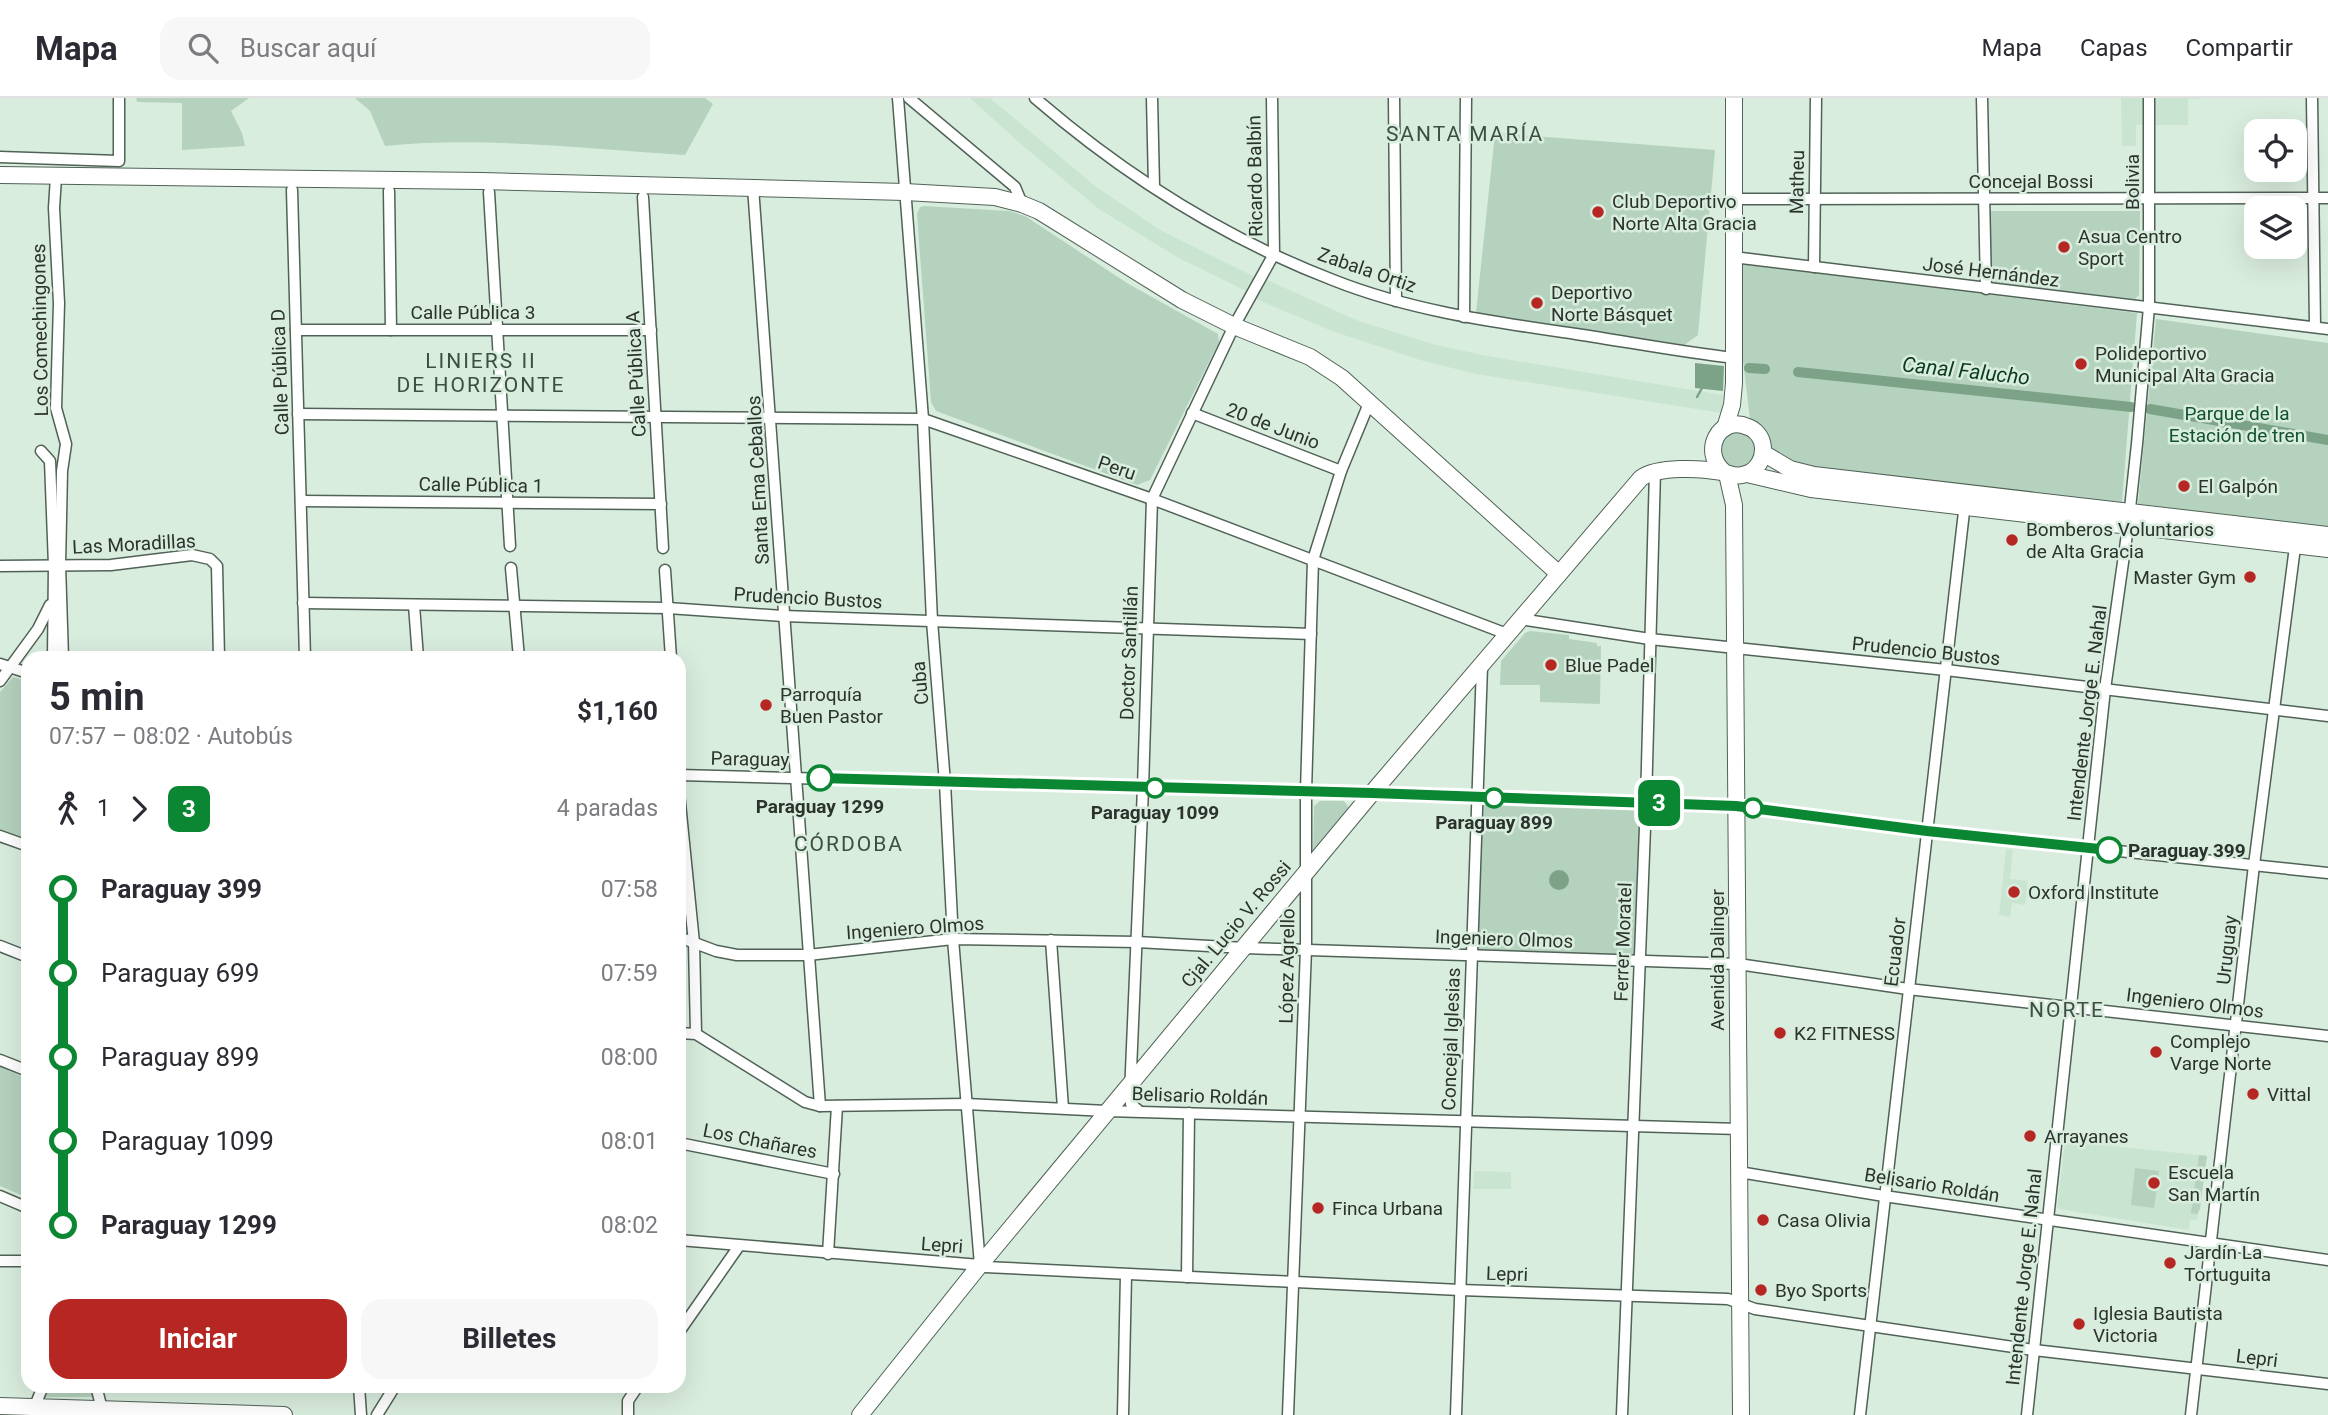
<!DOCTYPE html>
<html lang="es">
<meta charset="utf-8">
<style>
body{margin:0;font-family:Roboto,sans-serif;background:#f7f7f7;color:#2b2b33;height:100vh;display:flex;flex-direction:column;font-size:26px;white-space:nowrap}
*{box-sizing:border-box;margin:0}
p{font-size:23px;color:#7c7c81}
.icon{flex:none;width:38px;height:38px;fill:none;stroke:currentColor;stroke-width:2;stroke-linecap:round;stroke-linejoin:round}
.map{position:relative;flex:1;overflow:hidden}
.details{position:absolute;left:21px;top:553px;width:665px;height:742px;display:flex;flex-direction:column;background:#fff;border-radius:21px;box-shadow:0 7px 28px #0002}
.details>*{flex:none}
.badge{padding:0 14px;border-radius:10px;font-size:24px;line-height:46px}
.fabs{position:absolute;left:2244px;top:21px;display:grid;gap:14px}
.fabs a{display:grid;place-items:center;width:63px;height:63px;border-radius:14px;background:#fff;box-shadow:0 7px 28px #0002;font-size:35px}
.map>.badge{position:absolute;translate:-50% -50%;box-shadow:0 0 0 4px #fff}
.legs{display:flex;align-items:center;gap:10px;height:77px;padding:0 28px;font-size:23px}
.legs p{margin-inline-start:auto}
.overview{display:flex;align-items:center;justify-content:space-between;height:119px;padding:0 28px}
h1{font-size:38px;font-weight:700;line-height:52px}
.action{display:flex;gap:14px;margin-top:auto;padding:14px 28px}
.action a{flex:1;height:80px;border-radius:21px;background:#b62723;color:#fff;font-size:28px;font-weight:700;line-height:80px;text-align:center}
.action a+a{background:#f7f7f7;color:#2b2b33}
ul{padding:0 28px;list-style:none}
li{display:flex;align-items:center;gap:24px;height:84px;font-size:26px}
li i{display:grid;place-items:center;width:10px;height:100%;margin:0 9px;background:currentColor}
li i::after{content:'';width:18px;height:18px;margin:-9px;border:5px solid;border-radius:50%;background:#fff}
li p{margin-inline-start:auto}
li:first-child i{background:linear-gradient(#0000 50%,currentColor 0)}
li:last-child i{background:linear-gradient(currentColor 50%,#0000 0)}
header{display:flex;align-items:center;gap:42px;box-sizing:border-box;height:98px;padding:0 35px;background:#fff;border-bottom:2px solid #e1e1e2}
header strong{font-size:33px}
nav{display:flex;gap:38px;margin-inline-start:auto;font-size:24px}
.search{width:490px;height:63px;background:#f7f7f7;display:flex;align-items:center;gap:18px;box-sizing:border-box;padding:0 24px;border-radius:21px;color:#7c7c81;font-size:26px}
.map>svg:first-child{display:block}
</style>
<header>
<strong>Mapa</strong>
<div class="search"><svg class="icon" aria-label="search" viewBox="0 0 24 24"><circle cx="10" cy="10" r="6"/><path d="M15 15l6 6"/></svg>Buscar aquí</div>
<nav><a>Mapa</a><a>Capas</a><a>Compartir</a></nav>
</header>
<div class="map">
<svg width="2328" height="1317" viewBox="0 0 2328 1317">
<rect width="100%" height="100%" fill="#d9edde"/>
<g fill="#c9e4d1">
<polygon points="970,0 990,0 1095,88 1160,132 1255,179 1246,193 1177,159 1099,111 1022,47"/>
<polygon points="2121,0 2199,0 2199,1 2188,1 2188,27 2136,27 2136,48 2122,48"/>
<polygon points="1267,182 1356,222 1432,246 1487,258 1723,297 1722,315 1476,276 1420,262 1332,233 1256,201"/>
<polygon points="2006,751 2013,752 2010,781 2028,783 2025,807 2012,805 2010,819 1999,817"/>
<polygon points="2065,1043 2207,1058 2197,1122 2190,1122 2189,1132 2059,1111 2057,1109"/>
<polygon points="1474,1073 1511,1074 1511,1091 1473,1091"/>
</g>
<g fill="#b4d2bd">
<polygon points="136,0 249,0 231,13 242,35 245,48 182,52 182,5 137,4"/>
<path d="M355 0H705L713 6 685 57C586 51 484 38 385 48L370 13Z"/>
<polygon points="1495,35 1715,52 1698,237 1683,248 1476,215"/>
<polygon points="924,108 1009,113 1025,118 1127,185 1218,236 1219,244 1150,382 1137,387 936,313 931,304 917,116 920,109"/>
<polygon points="1988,113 2140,113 2139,197 2135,201 1988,184"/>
<polygon points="1740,166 2137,215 2122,404 1996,392 1820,371 1794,364 1770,352 1750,321 1743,263"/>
<polygon points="2156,221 2328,245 2328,429 2138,406"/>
<polygon points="1728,332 1754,338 1757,364 1732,374 1715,349"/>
<polygon points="1530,533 1569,537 1569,541 1597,545 1597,548 1601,548 1600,606 1540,604 1540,587 1500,587 1501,563 1525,535"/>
<polygon points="13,579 28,583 28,744 0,733 0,594"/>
<polygon points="1320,703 1344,703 1349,710 1313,757 1314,708"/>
<polygon points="1484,703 1641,710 1635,858 1477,851"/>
<polygon points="0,969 28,981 28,1100 0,1088"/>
<polygon points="2199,1057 2207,1058 2200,1111 2197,1116 2191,1115"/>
<polygon points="2135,1070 2159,1073 2154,1110 2131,1107"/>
<polygon points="49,1288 91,1288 95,1299 46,1299"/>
</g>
<g fill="#7ca288">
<polygon points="1695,265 1724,268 1723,293 1695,290"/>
<circle cx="1559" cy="782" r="10"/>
</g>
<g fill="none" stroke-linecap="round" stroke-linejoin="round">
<polyline stroke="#7ca288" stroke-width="2.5" points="1697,299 1702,290"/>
<g stroke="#7ca288" stroke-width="10">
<polyline points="1749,270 1765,271"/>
<polyline points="1798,274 2131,309"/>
<polyline points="2150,311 2328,342"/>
</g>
<defs>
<g id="street">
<polyline points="898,0 923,321 932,523 945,685 953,841 980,1167"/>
<polyline points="909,0 1015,89 1022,106"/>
<path d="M1035 0C1123 76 1224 140 1333 182 1411 213 1494 224 1576 236 1629 244 1681 254 1734 260"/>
<polyline points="1152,0 1154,88"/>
<polyline points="1394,0 1396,203"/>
<polyline points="1982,0 1986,191"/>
<polyline points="2312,0 2315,229"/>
<polyline points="0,59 119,63 119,0"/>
<polyline points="56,79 54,110 59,205 56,310 66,346 62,373 60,467 63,560"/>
<path d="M753 89C778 395 795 702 820 1008"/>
<polyline points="292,92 305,560"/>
<polyline points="389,93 391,232"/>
<polyline points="489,94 510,448"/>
<polyline points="643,99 663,450"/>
<polyline points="1734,101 2328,100"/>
<polyline points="1733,159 2328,231"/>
<polyline points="1814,169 1816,0"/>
<polyline points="1464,219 1466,0"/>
<polyline points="296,232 651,232"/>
<polyline points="1192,315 1341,373"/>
<polyline points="298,316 923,321 1152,401 1507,536"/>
<polyline points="41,353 50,363 54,467 53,560"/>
<polyline points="301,403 661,406"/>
<polyline points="0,468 111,467 192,457 210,461 217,468 219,560"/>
<polyline points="511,470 519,560"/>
<polyline points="665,472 671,560"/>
<polyline points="303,505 668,510 783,518 1311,536"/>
<polyline points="414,507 418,560"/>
<polyline points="1520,521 1650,541 1946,572 2328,618"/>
<polyline points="0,566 28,575"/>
<polyline points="0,583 38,531 50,507"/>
<polyline points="679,677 1372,695 1736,708 1927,733 2328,775"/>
<polyline points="679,695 694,845 696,936"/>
<polyline points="0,738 28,748"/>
<polyline points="679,839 716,853 737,857 808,857 953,841 1137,844 1245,850 1738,866 1908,891 2328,938"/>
<polyline points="1051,842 1063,1010"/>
<polyline points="0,848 28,859"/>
<polyline points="679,935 696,936 805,1004 820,1008 966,1006 1107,1013 1739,1031"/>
<polyline points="0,962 28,973"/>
<polyline points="1139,1013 1131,1006 1130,996 1143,690 1152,401 1234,228 1274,156 1272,0"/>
<polyline points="679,1045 834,1076"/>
<polyline points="1739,1074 1884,1098 2328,1162"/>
<polyline points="0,1098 28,1110"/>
<polyline points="679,1142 980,1167 985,1169 1460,1192 1728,1201 1755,1211 2034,1252 2328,1286"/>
<polyline points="828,1156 837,1008"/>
<polyline points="0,1163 28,1163"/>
<polyline points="1187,1179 1189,1015"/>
<polyline points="679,1234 739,1148"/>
<polyline points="96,1288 102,1311"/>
<polyline points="359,1288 361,1317"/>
<polyline points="30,1307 35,1308 43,1288"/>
<polyline points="377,1317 395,1288"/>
<polyline points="628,1317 628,1303 638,1288"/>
<polyline points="1123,1317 1126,1177"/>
<polyline points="1288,1317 1306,851 1306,693 1313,462 1341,373 1370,303"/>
<polyline points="1456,1317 1482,568"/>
<polyline points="1622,1317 1646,704 1655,373"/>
<polyline points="1860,1317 1965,405"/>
<polyline points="2027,1317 2105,591 2128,429 2137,346 2149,209 2149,0"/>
<polyline points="2191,1317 2254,767 2296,441"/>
</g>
<g id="secondary">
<polyline points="0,77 482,83 905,94 995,99 1022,106 1039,113 1182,202 1234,228 1310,259 1342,280 1559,476"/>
<polyline points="1725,330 1732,307 1734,285 1734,0"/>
<polyline points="1763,355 1790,371 1814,377 2328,437"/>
<polyline points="1727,376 1734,407 1741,1317"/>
<polyline points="1747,376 1811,391 2328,451"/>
<polyline points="0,1308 284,1317"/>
<path d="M860 1317 980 1167 1372 695 1641 380C1658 368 1701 370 1721 374 1729 375 1734 379 1742 377 1757 375 1766 359 1762 344 1760 337 1754 331 1748 329 1719 316 1700 354 1724 374"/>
</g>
</defs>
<use href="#street" stroke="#506256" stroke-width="13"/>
<use href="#secondary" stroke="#506256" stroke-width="18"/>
<use href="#street" stroke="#fff" stroke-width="10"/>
<use href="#secondary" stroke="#fff" stroke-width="16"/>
</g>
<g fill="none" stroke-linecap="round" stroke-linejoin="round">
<defs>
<polyline id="line-1" points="820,680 1372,695 1736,708 1927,733 2109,752"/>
</defs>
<use href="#line-1" stroke="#fff" stroke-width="16"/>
<use href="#line-1" stroke="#0b8733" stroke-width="10"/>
</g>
<g fill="#b62723" stroke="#d9edde" stroke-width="2.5">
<circle cx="1598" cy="114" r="7"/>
<circle cx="2064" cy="149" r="7"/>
<circle cx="1537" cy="205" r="7"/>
<circle cx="2081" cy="266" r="7"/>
<circle cx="2184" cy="388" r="7"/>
<circle cx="2012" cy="442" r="7"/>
<circle cx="2250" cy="479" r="7"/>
<circle cx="1551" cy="567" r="7"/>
<circle cx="766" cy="607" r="7"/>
<circle cx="2014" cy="794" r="7"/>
<circle cx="1780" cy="935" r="7"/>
<circle cx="2156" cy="954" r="7"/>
<circle cx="2253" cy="996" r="7"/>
<circle cx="2030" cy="1038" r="7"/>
<circle cx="2154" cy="1085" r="7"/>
<circle cx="1318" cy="1110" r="7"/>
<circle cx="1763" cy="1122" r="7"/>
<circle cx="2170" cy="1165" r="7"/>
<circle cx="1761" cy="1192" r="7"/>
<circle cx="2079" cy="1226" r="7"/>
</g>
<g fill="#fff" stroke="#0b8733" stroke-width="3.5">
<circle cx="820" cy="680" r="12"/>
<circle cx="1155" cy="690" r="9"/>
<circle cx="1494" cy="700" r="9"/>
<circle cx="1753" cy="710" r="9"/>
<circle cx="2109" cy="752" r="12"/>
</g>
<g text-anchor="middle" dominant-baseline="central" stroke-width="5" stroke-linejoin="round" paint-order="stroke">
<g font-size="19" fill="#2b332d" stroke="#d9edde">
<text transform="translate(1255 78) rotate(-91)">Ricardo Balbín</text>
<text x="2031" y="83">Concejal Bossi</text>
<text transform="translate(1797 84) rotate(-89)">Matheu</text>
<text transform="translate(2132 84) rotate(-90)">Bolivia</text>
<text transform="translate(1367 172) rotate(19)">Zabala Ortiz</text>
<text transform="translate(1991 174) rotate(7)">José Hernández</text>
<text x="473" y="214">Calle Pública 3</text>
<text transform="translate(40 232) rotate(-91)">Los Comechingones</text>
<text transform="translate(280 274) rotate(-92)">Calle Pública D</text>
<text transform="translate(636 276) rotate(-93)">Calle Pública A</text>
<text transform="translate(1273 328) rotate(21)">20 de Junio</text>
<text transform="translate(1117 370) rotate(19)">Peru</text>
<text transform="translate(758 382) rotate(-93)">Santa Ema Ceballos</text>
<text transform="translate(481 387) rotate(1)">Calle Pública 1</text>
<text transform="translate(134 446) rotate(-3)">Las Moradillas</text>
<text transform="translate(808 500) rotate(3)">Prudencio Bustos</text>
<text transform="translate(1926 553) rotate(6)">Prudencio Bustos</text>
<text transform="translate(1129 555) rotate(-88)">Doctor Santillán</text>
<text transform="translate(920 585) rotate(-95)">Cuba</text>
<text transform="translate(2087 615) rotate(-83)">Intendente Jorge E. Nahal</text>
<text transform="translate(750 661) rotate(1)">Paraguay</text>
<text transform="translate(1236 826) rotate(-50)">Cjal. Lucio V. Rossi</text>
<text transform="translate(915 830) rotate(-4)">Ingeniero Olmos</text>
<text transform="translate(1504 841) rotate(2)">Ingeniero Olmos</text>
<text transform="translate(1623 844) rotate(-88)">Ferrer Moratel</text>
<text transform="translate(2227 852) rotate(-84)">Uruguay</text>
<text transform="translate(1895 854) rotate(-83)">Ecuador</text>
<text transform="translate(1717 862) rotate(-90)">Avenida Dalinger</text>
<text transform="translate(1287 868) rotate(-89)">López Agrello</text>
<text transform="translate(2195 905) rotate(7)">Ingeniero Olmos</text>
<text transform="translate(1451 941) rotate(-88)">Concejal Iglesias</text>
<text transform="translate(1200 998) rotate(2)">Belisario Roldán</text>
<text transform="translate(760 1043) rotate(11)">Los Chañares</text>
<text transform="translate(1932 1087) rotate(9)">Belisario Roldán</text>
<text transform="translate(942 1147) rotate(4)">Lepri</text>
<text transform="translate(1507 1176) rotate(2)">Lepri</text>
<text transform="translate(2024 1179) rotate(-84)">Intendente Jorge E. Nahal</text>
<text transform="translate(2257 1260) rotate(7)">Lepri</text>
</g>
<g font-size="19" fill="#2b332d" stroke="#d9edde" text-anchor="start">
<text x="1612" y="103">Club Deportivo<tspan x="1612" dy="22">Norte Alta Gracia</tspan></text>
<text x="2078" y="138">Asua Centro<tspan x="2078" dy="22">Sport</tspan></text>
<text x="1551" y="194">Deportivo<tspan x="1551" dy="22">Norte Básquet</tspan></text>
<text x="2095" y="255">Polideportivo<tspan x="2095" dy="22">Municipal Alta Gracia</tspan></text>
<text x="2198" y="388">El Galpón</text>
<text x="2026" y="431">Bomberos Voluntarios<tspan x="2026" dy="22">de Alta Gracia</tspan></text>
<text x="2236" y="479" text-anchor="end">Master Gym</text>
<text x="1565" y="567">Blue Padel</text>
<text x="780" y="596">Parroquía<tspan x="780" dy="22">Buen Pastor</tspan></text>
<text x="2028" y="794">Oxford Institute</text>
<text x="1794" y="935">K2 FITNESS</text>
<text x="2170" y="943">Complejo<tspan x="2170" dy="22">Varge Norte</tspan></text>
<text x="2267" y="996">Vittal</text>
<text x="2044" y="1038">Arrayanes</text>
<text x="2168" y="1074">Escuela<tspan x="2168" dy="22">San Martín</tspan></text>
<text x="1332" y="1110">Finca Urbana</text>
<text x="1777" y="1122">Casa Olivia</text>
<text x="2184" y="1154">Jardín La<tspan x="2184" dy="22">Tortuguita</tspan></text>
<text x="1775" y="1192">Byo Sports</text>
<text x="2093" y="1215">Iglesia Bautista<tspan x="2093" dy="22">Victoria</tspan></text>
</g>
<g font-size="19" fill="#12512f" stroke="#d9edde">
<text x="2237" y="315">Parque de la<tspan x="2237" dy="22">Estación de tren</tspan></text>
</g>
<g font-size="19" font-weight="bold" fill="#2b332d" stroke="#d9edde">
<text x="820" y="708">Paraguay 1299</text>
<text x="1155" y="714">Paraguay 1099</text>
<text x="1494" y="724">Paraguay 899</text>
<text x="2128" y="752" text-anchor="start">Paraguay 399</text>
</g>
<g font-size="21" letter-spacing="2" fill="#3d4e42" stroke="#d9edde">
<text x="1465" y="36">SANTA MARÍA</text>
<text x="481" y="263">LINIERS II<tspan x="481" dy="24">DE HORIZONTE</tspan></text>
<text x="849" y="746">CÓRDOBA</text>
<text x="2067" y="912">NORTE</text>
</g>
<g font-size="21" font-style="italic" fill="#0a3a20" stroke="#d9edde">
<text transform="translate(1966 273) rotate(6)">Canal Falucho</text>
</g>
</g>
</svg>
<div class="fabs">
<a><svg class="icon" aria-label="locate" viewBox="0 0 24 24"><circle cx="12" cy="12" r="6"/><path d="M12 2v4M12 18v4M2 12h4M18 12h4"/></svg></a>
<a><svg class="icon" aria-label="layers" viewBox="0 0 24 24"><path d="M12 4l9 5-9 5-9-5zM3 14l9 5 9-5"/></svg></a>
</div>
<b class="badge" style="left:1659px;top:705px;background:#0b8733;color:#fff">3</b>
<section class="details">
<div class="overview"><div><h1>5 min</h1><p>07:57 – 08:02 · Autobús</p></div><b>$1,160</b></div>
<div class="legs"><svg class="icon" aria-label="walk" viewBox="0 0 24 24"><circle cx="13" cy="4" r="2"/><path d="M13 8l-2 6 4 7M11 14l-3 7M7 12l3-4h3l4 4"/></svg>1<svg class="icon" aria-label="forward" viewBox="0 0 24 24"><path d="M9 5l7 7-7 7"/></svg><b class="badge" style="background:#0b8733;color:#fff">3</b><p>4 paradas</p></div>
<ul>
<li><i style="color:#0b8733"></i><b>Paraguay 399</b><p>07:58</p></li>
<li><i style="color:#0b8733"></i><span>Paraguay 699</span><p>07:59</p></li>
<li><i style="color:#0b8733"></i><span>Paraguay 899</span><p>08:00</p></li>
<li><i style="color:#0b8733"></i><span>Paraguay 1099</span><p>08:01</p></li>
<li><i style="color:#0b8733"></i><b>Paraguay 1299</b><p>08:02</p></li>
</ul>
<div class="action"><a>Iniciar</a><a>Billetes</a></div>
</section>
</div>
